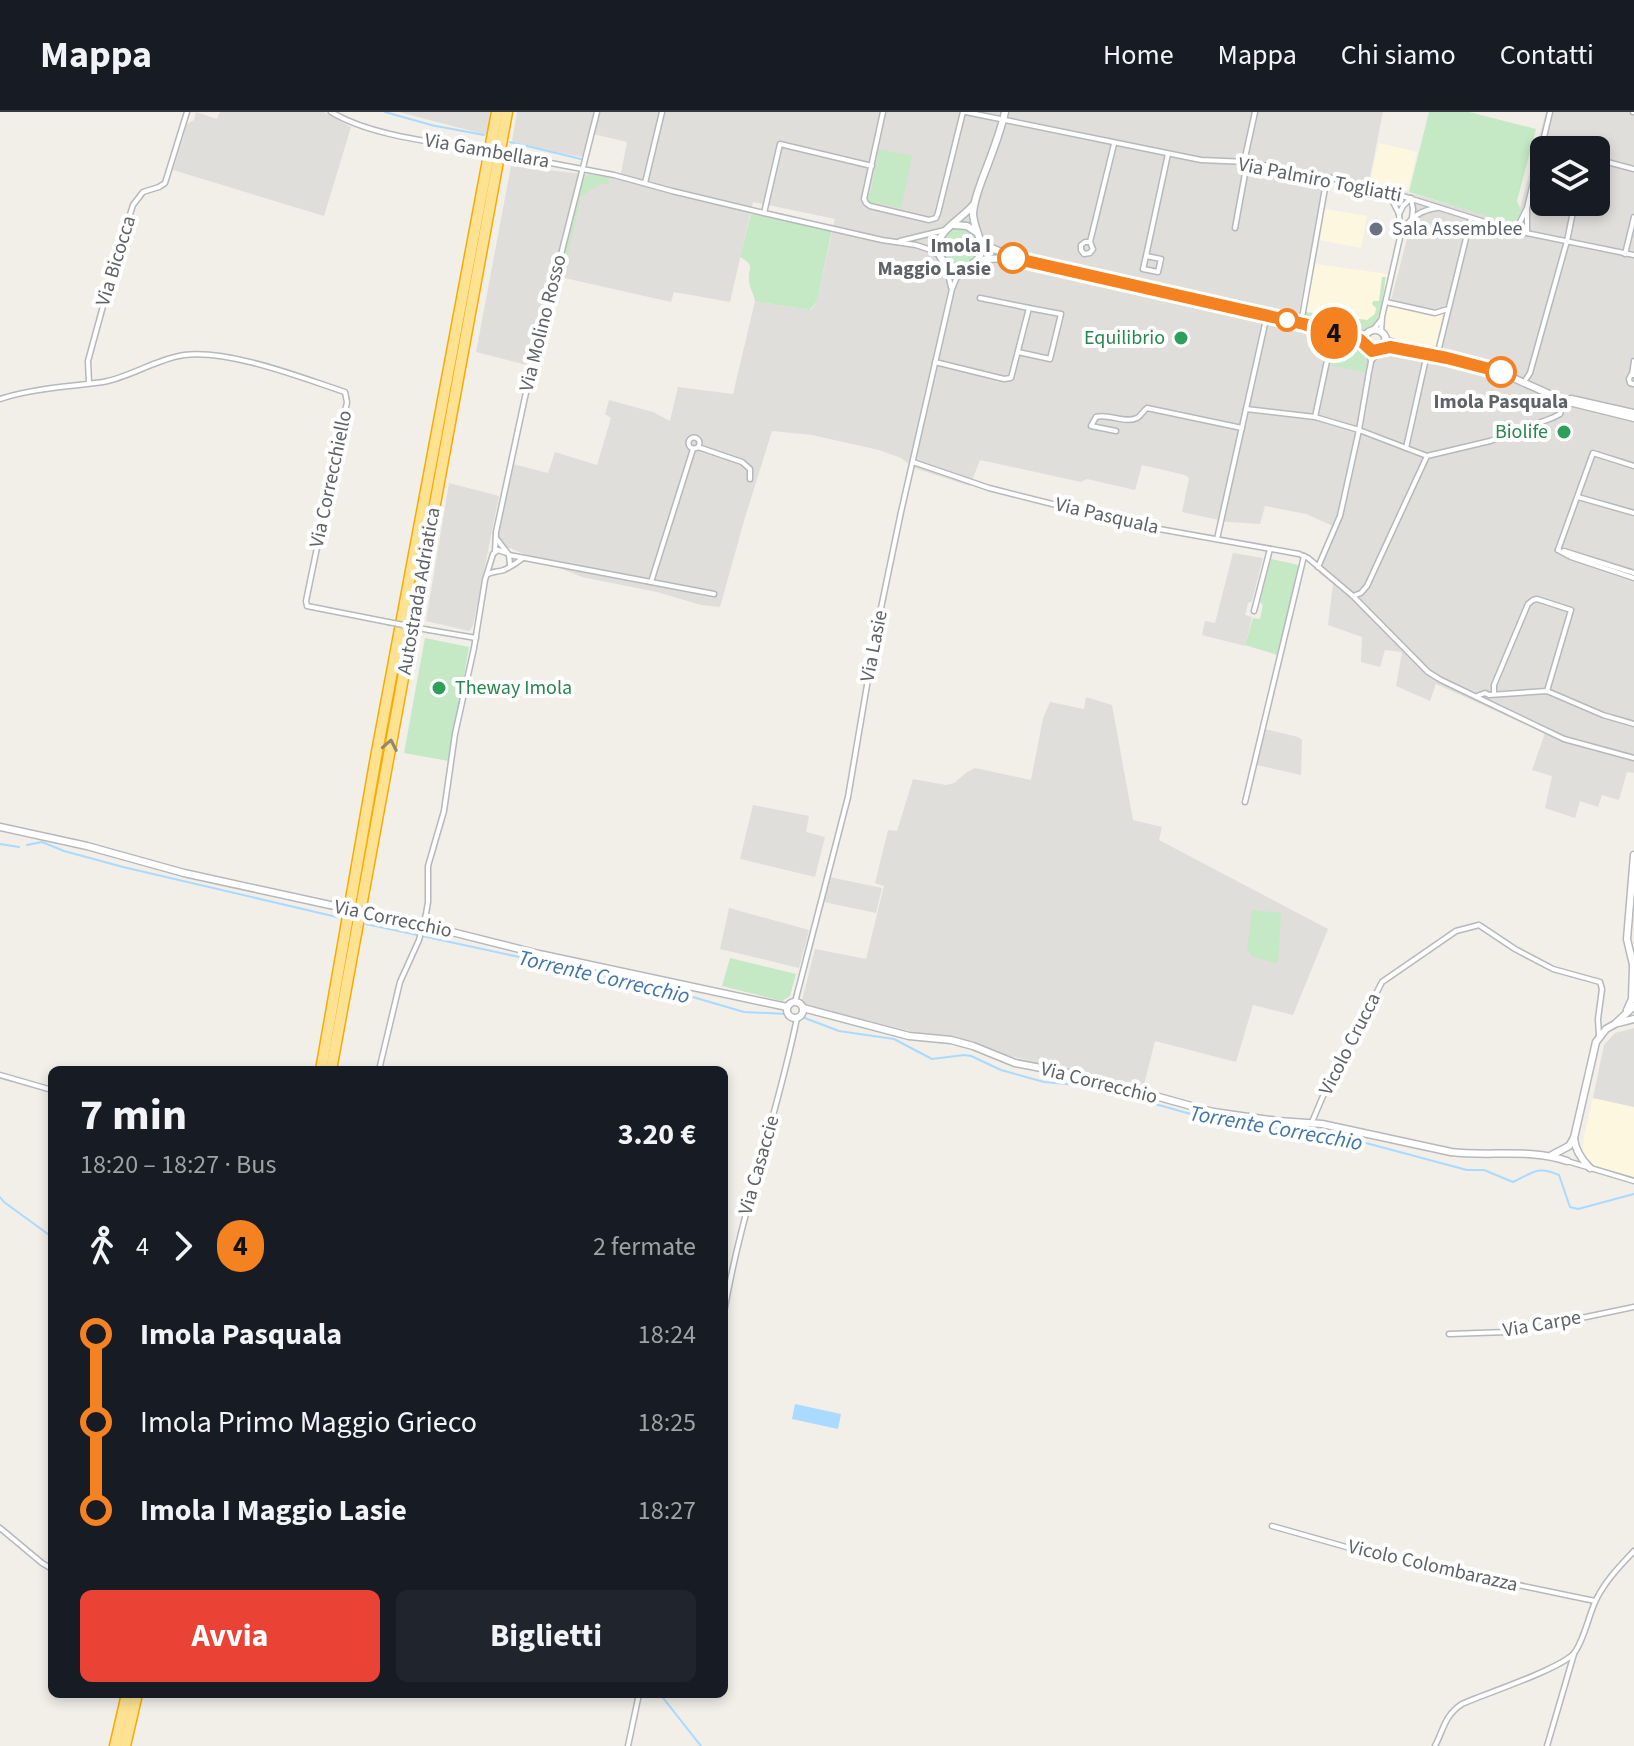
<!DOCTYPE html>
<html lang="it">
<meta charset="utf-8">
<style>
body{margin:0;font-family:"Source Sans 3",sans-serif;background:#20242c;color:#f1f3f6;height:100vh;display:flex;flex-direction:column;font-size:30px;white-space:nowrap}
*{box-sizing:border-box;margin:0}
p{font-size:26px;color:#9ea1a6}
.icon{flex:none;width:44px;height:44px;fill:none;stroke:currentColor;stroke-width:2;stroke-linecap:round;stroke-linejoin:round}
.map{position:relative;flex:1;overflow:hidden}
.side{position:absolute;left:48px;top:954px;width:680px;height:632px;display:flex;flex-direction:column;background:#171b24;border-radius:12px;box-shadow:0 4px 12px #0003}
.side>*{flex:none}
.badge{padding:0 16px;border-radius:26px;font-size:28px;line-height:52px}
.tools{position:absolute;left:1530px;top:24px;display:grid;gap:16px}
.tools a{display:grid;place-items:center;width:80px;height:80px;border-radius:12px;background:#171b24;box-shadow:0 4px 12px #0003;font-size:40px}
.map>.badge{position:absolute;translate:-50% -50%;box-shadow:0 0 0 4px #fff}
.legs{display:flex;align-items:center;gap:12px;height:88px;padding:0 32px;font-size:26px}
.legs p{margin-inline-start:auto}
.head{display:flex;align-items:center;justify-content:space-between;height:136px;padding:0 32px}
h1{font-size:44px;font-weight:700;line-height:60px}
.primary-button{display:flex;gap:16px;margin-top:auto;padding:16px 32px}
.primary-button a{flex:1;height:92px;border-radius:12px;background:#ea4335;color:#fff;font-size:32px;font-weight:700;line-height:92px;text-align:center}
.primary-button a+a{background:#20242c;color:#f1f3f6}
ul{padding:0 32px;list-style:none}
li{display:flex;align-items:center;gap:28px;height:88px;font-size:30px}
li i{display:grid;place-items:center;width:12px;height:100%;margin:0 10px;background:currentColor}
li i::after{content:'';width:20px;height:20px;margin:-10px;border:6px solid;border-radius:50%;background:#171b24}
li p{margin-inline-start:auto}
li:first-child i{background:linear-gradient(#0000 50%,currentColor 0)}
li:last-child i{background:linear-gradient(currentColor 50%,#0000 0)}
header{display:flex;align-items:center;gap:48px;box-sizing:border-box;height:112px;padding:0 40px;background:#171b24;border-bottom:2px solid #363941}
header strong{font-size:38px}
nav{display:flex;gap:44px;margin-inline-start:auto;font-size:28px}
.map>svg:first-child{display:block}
</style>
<header>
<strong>Mappa</strong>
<nav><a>Home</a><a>Mappa</a><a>Chi siamo</a><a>Contatti</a></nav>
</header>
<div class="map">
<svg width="1634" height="1634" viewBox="0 0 1634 1634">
<rect width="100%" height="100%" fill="#f1efe8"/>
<g fill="#fef7e0">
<polygon points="1379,31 1417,40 1408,78 1370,69"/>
<polygon points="1325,97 1367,104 1361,136 1320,128"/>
<polygon points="1315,152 1388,162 1383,188 1443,201 1435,236 1307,210 1304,205"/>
<polygon points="1593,986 1634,995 1634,1065 1592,1053 1583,1041 1584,1024"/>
</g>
<g fill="#e0deda" fill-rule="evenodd">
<polygon points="196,0 217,7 220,0 324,0 351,15 324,104 173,58 187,12 194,8"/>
<polygon points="399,0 491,0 487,23"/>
<path d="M517 0H1383L1369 70 1516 111 1546 0H1634V661L1627 660 1619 688 1602 683 1598 695 1580 689 1575 706 1545 696 1552 664 1532 658 1545 621 1436 572 1430 589 1396 574 1402 540 1385 538 1380 555 1361 550 1362 525 1328 513 1333 472 1318 460 1335 415 1306 402 1265 394 1260 412 1228 410 1182 400 1189 366 1185 363 1142 353 1135 378 1087 367 1081 370 980 348 970 374 914 356 901 346 879 338 812 323 772 319 744 409 720 495 701 493 657 480 582 465 507 435 499 425 498 416 513 352 548 361 555 340 597 353 611 306 605 302 609 288 653 300 670 309 678 275 733 282 755 189 811 198 817 189 835 107 753 90 730 190 674 180 671 190 560 165 537 251 532 250 531 254 476 240 511 54 620 66 627 30 589 21 582 45 540 37 512 29ZM1544 38H1596V90H1544ZM1326 61 1418 85 1391 188 1450 201 1440 246 1296 214Z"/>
<polygon points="449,371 499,384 473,514 469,519 426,509"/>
<polygon points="1233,441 1263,446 1252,489 1248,491 1245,503 1252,505 1245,534 1202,523 1205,509 1215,511"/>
<polygon points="1086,585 1112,593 1133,708 1162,715 1159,728 1328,817 1293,903 1253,893 1236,950 1155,929 1143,977 801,892 815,837 866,847 884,774 875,771 888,718 897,719 913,667 946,673 954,671 967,660 975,656 1031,668 1043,606 1050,590 1084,597"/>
<polygon points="1265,617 1298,625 1302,628 1301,663 1257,653"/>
<polygon points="753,693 809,704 806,720 825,725 815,765 740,747"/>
<polygon points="829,765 882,776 876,801 824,790"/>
<polygon points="729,796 809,818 799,856 720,837"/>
<polygon points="1634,916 1634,995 1593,986 1604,933 1615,921"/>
</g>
<g fill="#c5e8c5">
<polygon points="1429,0 1469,0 1536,17 1517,89 1521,98 1518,106 1515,109 1506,110 1409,80"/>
<polygon points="879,37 912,44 901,96 877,91 876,93 866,89 866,83 871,81"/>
<polygon points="589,62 609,66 608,73 602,71 581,84 563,165 559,165 582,67"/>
<path d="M751 102 832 118 817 189 810 198 755 189C754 183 749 174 749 168 748 154 756 154 740 145Z"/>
<circle cx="959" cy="134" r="19"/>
<path d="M1382 165H1386C1382 186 1383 219 1358 221L1308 210 1306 208V200L1367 208 1375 202 1376 196 1372 192 1373 189H1379Z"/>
<polygon points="1334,224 1359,229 1367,243 1365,260 1328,253"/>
<polygon points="1271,447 1299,453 1278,543 1245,533 1253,506 1260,507 1263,493 1260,490"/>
<polygon points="425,526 469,535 449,649 404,641"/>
<polygon points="1252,798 1281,801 1278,852 1252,844 1247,837"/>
<polygon points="730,846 796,862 790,884 782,889 722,874"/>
</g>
<polygon fill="#aadaff" points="795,1292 841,1302 838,1317 792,1307"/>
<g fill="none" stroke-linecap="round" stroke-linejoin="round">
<g stroke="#aadaff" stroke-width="2">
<polyline points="385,0 435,14"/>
<polyline points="436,14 484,23"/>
<polyline points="510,30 581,47"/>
<polyline points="0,732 19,735"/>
<polyline points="27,733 42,730 64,739 123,755 337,805"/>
<polyline points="366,812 417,823"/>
<polyline points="422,824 662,876 744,900 787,902"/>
<path d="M802 905 839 919 894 927 932 947 964 943 971 944 1001 958 1044 970 1091 974 1205 1006 1268 1016 1321 1019 1467 1058H1484L1513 1070C1533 1061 1538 1053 1559 1063L1570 1095 1578 1097 1634 1082"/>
<polyline points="0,1085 4,1090 52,1125"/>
<polyline points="660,1582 701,1634"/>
</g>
<defs>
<g id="minor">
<path d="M331 0C373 25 437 30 486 39"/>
<polyline points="883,0 864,87 866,91 870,94 929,108 936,106 938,101 963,0"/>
<polyline points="966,0 1201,48 1247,50 1327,65 1380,77 1507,117 1634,143"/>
<polyline points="1633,0 1634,0"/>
<polyline points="1550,38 1551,38"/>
<polyline points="508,43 614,63 672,79 764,101 882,128 916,133 931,138 937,142"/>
<polyline points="1596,47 1634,57"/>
<polyline points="1244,50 1255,0"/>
<polyline points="645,71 662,0"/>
<polyline points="1527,98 1527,121"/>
<polyline points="764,101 780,32 872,54"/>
<polyline points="1399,102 1403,94 1411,86 1413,97 1412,106"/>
<polyline points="1235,116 1247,51"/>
<polyline points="1516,118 1527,96 1550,0"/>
<path d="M1402 119C1411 105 1421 98 1437 96"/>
<polyline points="900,129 945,118"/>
<polyline points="1090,130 1085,130 1081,133 1081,138 1084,142 1090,141 1093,137 1090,130 1114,32"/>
<polyline points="1625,142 1634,105"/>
<polyline points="1146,144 1168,42"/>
<polygon points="1146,144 1161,147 1158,160 1143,157"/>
<polyline points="946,153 951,175"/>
<polyline points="1386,190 1435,201 1448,197"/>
<polyline points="1301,211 1327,65"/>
<polyline points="1373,218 1381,208"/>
<polyline points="1381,220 1382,205 1401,121 1399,102 1393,90 1382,79"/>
<polyline points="1018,240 1050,247 1061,202 1029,196"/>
<polyline points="1438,240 1471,106"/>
<polyline points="1372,248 1379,239"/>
<polyline points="935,250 1004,267 1011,266 1029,196 980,186"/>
<polyline points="1632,263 1634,249"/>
<polyline points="1634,263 1631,263 1629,267 1630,271 1634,272"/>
<polyline points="1526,267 1530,261 1567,129 1575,90"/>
<polyline points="89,271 88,249 117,143 133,93 143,80 159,75 165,71 187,0"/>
<path d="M0 287C34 276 68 275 103 270 131 265 156 247 184 243 229 237 302 266 345 280L347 290 306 489 307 494 388 510"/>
<polyline points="1246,297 1315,305 1359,318 1427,344"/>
<polyline points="1315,305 1333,221"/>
<path d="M1116 319 1091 314 1096 305C1108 301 1125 312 1137 306 1141 304 1143 299 1147 296L1242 316"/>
<circle cx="694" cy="331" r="5.5"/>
<polyline points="698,335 742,350 750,357 750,367"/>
<polyline points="1406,336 1427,242"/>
<polyline points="913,350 989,376 1080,399 1148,415 1299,442 1308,446 1353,484 1428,560 1441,568 1564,627 1634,646"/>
<polyline points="1578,385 1634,401"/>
<polyline points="496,426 509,443 510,453"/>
<polyline points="1217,427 1267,203"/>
<polyline points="1558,438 1593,341 1634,354"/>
<polyline points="1558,438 1571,445 1634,466"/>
<polyline points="1564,439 1634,461"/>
<polyline points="495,440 496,420 525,285 597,0"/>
<polyline points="509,443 714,482"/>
<polyline points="1318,455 1340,404 1359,318 1369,260 1371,250 1369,238"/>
<path d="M488 462C493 459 498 460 504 458 510 455 518 450 523 446"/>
<polyline points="651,470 693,337"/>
<polyline points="1353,484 1361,481 1367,474 1427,344 1490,329 1552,306 1560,302 1564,290"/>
<polyline points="1254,499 1270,437"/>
<polyline points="429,518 476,526"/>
<polyline points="1494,582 1494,573 1528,492 1533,488 1537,487 1571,498 1547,579"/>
<polyline points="1477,584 1485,581 1489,583 1547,579 1603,603 1634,612"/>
<polyline points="1245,690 1304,444"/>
<polyline points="795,890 848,685 876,520 901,400 952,177 956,167 963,157"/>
<polyline points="379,958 400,870 419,828 426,802 428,790 428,754 444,699 455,622 474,536 485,468 493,442 498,438 507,441"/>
<polyline points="0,963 52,978"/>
<polyline points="1312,1010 1323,984 1382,870 1456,819 1479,813 1515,837 1553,857 1600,870 1602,877 1598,907 1599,924"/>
<polyline points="1567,1049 1634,1069"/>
<path d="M724 1201C741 1100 777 1005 797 906"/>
<polyline points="1449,1222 1507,1220 1538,1209 1586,1205 1634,1195"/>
<polyline points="1272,1414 1378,1444 1595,1489"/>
<polyline points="0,1416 42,1451 52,1457"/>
<polyline points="628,1634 639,1582"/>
<path d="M1435 1634C1444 1617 1444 1604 1462 1592 1484 1582 1564 1556 1575 1540 1585 1525 1588 1505 1596 1488 1605 1469 1620 1454 1634 1439"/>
<polyline points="1547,1634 1574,1542"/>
</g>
<g id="tertiary">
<path d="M974 92C964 105 939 118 938 133 936 157 971 165 980 143 985 131 973 116 973 101 974 88 979 76 983 65 991 44 1000 22 1005 0"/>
<polyline points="954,113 967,114 976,120"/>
<path d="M980 127 989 135 1016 146 1304 212C1323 221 1347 220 1364 231"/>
<polyline points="973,151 987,147 1009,146"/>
<polyline points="1311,212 1366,223"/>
<circle cx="1375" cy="229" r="11"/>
<polyline points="1385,228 1397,232"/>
<polyline points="1383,235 1390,235 1479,253 1502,261 1565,289 1634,306"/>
<polyline points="1571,287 1634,301"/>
<polyline points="0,715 87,734 184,761 330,793"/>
<polyline points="1634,743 1627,827 1634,857"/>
<polyline points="380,802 539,842 787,895"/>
<circle cx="795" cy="898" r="8"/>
<path d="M803 896 909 924 951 928 973 934 1015 951 1083 964 1213 1000 1278 1009 1322 1012 1451 1040C1489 1045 1530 1036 1567 1049"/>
<polyline points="1627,898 1632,887 1633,855"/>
<polyline points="1618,911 1634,907"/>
<path d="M1574 1026C1575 1038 1581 1047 1590 1056"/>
<polyline points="1552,1043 1569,1034 1574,1026 1596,930 1606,917 1615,912 1634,894"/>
</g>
<g id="motorway">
<polyline points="321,958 376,645 497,0"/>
<polyline points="331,958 507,0"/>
<polyline points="115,1634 127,1582"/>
<polyline points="125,1634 137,1582"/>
</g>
</defs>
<use href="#minor" stroke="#b5b8bc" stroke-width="7"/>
<use href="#tertiary" stroke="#b5b8bc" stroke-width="9"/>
<use href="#motorway" stroke="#f9ab00" stroke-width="13"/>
<use href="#minor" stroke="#fff" stroke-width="4"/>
<use href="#tertiary" stroke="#fff" stroke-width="6"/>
<use href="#motorway" stroke="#fde293" stroke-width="10"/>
<defs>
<g id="minor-bridge">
<polyline points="486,39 508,43"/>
<polyline points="388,510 429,518"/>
</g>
<polyline id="tertiary-bridge" points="330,793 380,802"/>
</defs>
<use href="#minor-bridge" stroke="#b5b8bc" stroke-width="7" stroke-linecap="butt"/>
<use href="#tertiary-bridge" stroke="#b5b8bc" stroke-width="9" stroke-linecap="butt"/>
<use href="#minor-bridge" stroke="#fff" stroke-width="4"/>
<use href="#tertiary-bridge" stroke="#fff" stroke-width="6"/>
</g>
<defs><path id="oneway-chevron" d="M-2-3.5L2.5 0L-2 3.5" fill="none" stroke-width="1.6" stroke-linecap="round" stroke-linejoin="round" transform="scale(2)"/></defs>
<use stroke="#8e8975" href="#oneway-chevron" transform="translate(390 633) rotate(-79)"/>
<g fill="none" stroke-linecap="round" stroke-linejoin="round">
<defs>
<polyline id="line-1" points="1013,146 1304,212 1323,219 1359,227 1372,239 1390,235 1447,246 1501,260"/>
</defs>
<use href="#line-1" stroke="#fff" stroke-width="18"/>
<use href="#line-1" stroke="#f58220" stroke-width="12"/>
</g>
<circle fill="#6b7280" stroke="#fff" stroke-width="3" cx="1376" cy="117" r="8"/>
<g fill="#fff" stroke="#f58220" stroke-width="4">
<circle cx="1013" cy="146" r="14"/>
<circle cx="1287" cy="208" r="10"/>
<circle cx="1501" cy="260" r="14"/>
</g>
<g fill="#2e9e5b" stroke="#fff" stroke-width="3">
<circle cx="1181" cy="226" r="8"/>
<circle cx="1564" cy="320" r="8"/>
<circle cx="439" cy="576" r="8"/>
</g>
<g text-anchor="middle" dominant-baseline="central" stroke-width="8" stroke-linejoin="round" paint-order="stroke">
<g font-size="20" fill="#5f6368" stroke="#fff">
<text transform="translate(487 39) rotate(10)">Via Gambellara</text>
<text transform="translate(1320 68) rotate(11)">Via Palmiro Togliatti</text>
<text transform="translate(116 149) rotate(-73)">Via Bicocca</text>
<text transform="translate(543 211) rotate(-76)">Via Molino Rosso</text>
<text transform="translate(331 367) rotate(-78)">Via Correcchiello</text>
<text transform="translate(1107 404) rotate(13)">Via Pasquala</text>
<text transform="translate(419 479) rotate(-80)">Autostrada Adriatica</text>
<text transform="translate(874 534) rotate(-79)">Via Lasie</text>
<text transform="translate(393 807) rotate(12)">Via Correcchio</text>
<text transform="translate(1350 932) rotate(-63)">Vicolo Crucca</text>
<text transform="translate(1099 971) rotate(14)">Via Correcchio</text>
<text transform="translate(759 1053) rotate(-74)">Via Casaccie</text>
<text transform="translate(1542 1212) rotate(-10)">Via Carpe</text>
<text transform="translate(1433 1454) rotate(13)">Vicolo Colombarazza</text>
</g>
<g font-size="20" fill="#5b616d" stroke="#fff" text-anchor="start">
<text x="1392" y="117">Sala Assemblee</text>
</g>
<g font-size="20" font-weight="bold" fill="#5f6368" stroke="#fff" text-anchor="end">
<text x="991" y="134">Imola I<tspan x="991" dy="23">Maggio Lasie</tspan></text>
<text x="1501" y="290" text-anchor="middle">Imola Pasquala</text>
</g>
<g font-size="20" fill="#27864d" stroke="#fff" text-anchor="end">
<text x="1165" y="226">Equilibrio</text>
<text x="1548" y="320">Biolife</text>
<text x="455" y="576" text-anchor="start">Theway Imola</text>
</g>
<g font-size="22" font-style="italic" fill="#4174aa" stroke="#fff">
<text transform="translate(604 865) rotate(13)">Torrente Correcchio</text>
<text transform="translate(1276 1016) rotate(10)">Torrente Correcchio</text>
</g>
</g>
</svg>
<div class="tools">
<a><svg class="icon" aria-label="layers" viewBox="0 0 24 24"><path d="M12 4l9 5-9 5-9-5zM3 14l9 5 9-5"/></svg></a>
</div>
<b class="badge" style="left:1334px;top:221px;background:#f58220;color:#111">4</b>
<section class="side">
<div class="head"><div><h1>7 min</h1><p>18:20 – 18:27 · Bus</p></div><b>3.20 €</b></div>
<div class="legs"><svg class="icon" aria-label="walk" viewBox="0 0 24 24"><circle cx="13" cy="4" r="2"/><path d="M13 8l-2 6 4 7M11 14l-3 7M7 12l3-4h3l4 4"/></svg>4<svg class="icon" aria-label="forward" viewBox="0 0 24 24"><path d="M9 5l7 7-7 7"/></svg><b class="badge" style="background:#f58220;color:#111">4</b><p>2 fermate</p></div>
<ul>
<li><i style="color:#f58220"></i><b>Imola Pasquala</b><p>18:24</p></li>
<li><i style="color:#f58220"></i><span>Imola Primo Maggio Grieco</span><p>18:25</p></li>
<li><i style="color:#f58220"></i><b>Imola I Maggio Lasie</b><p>18:27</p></li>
</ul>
<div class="primary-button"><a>Avvia</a><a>Biglietti</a></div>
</section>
</div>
